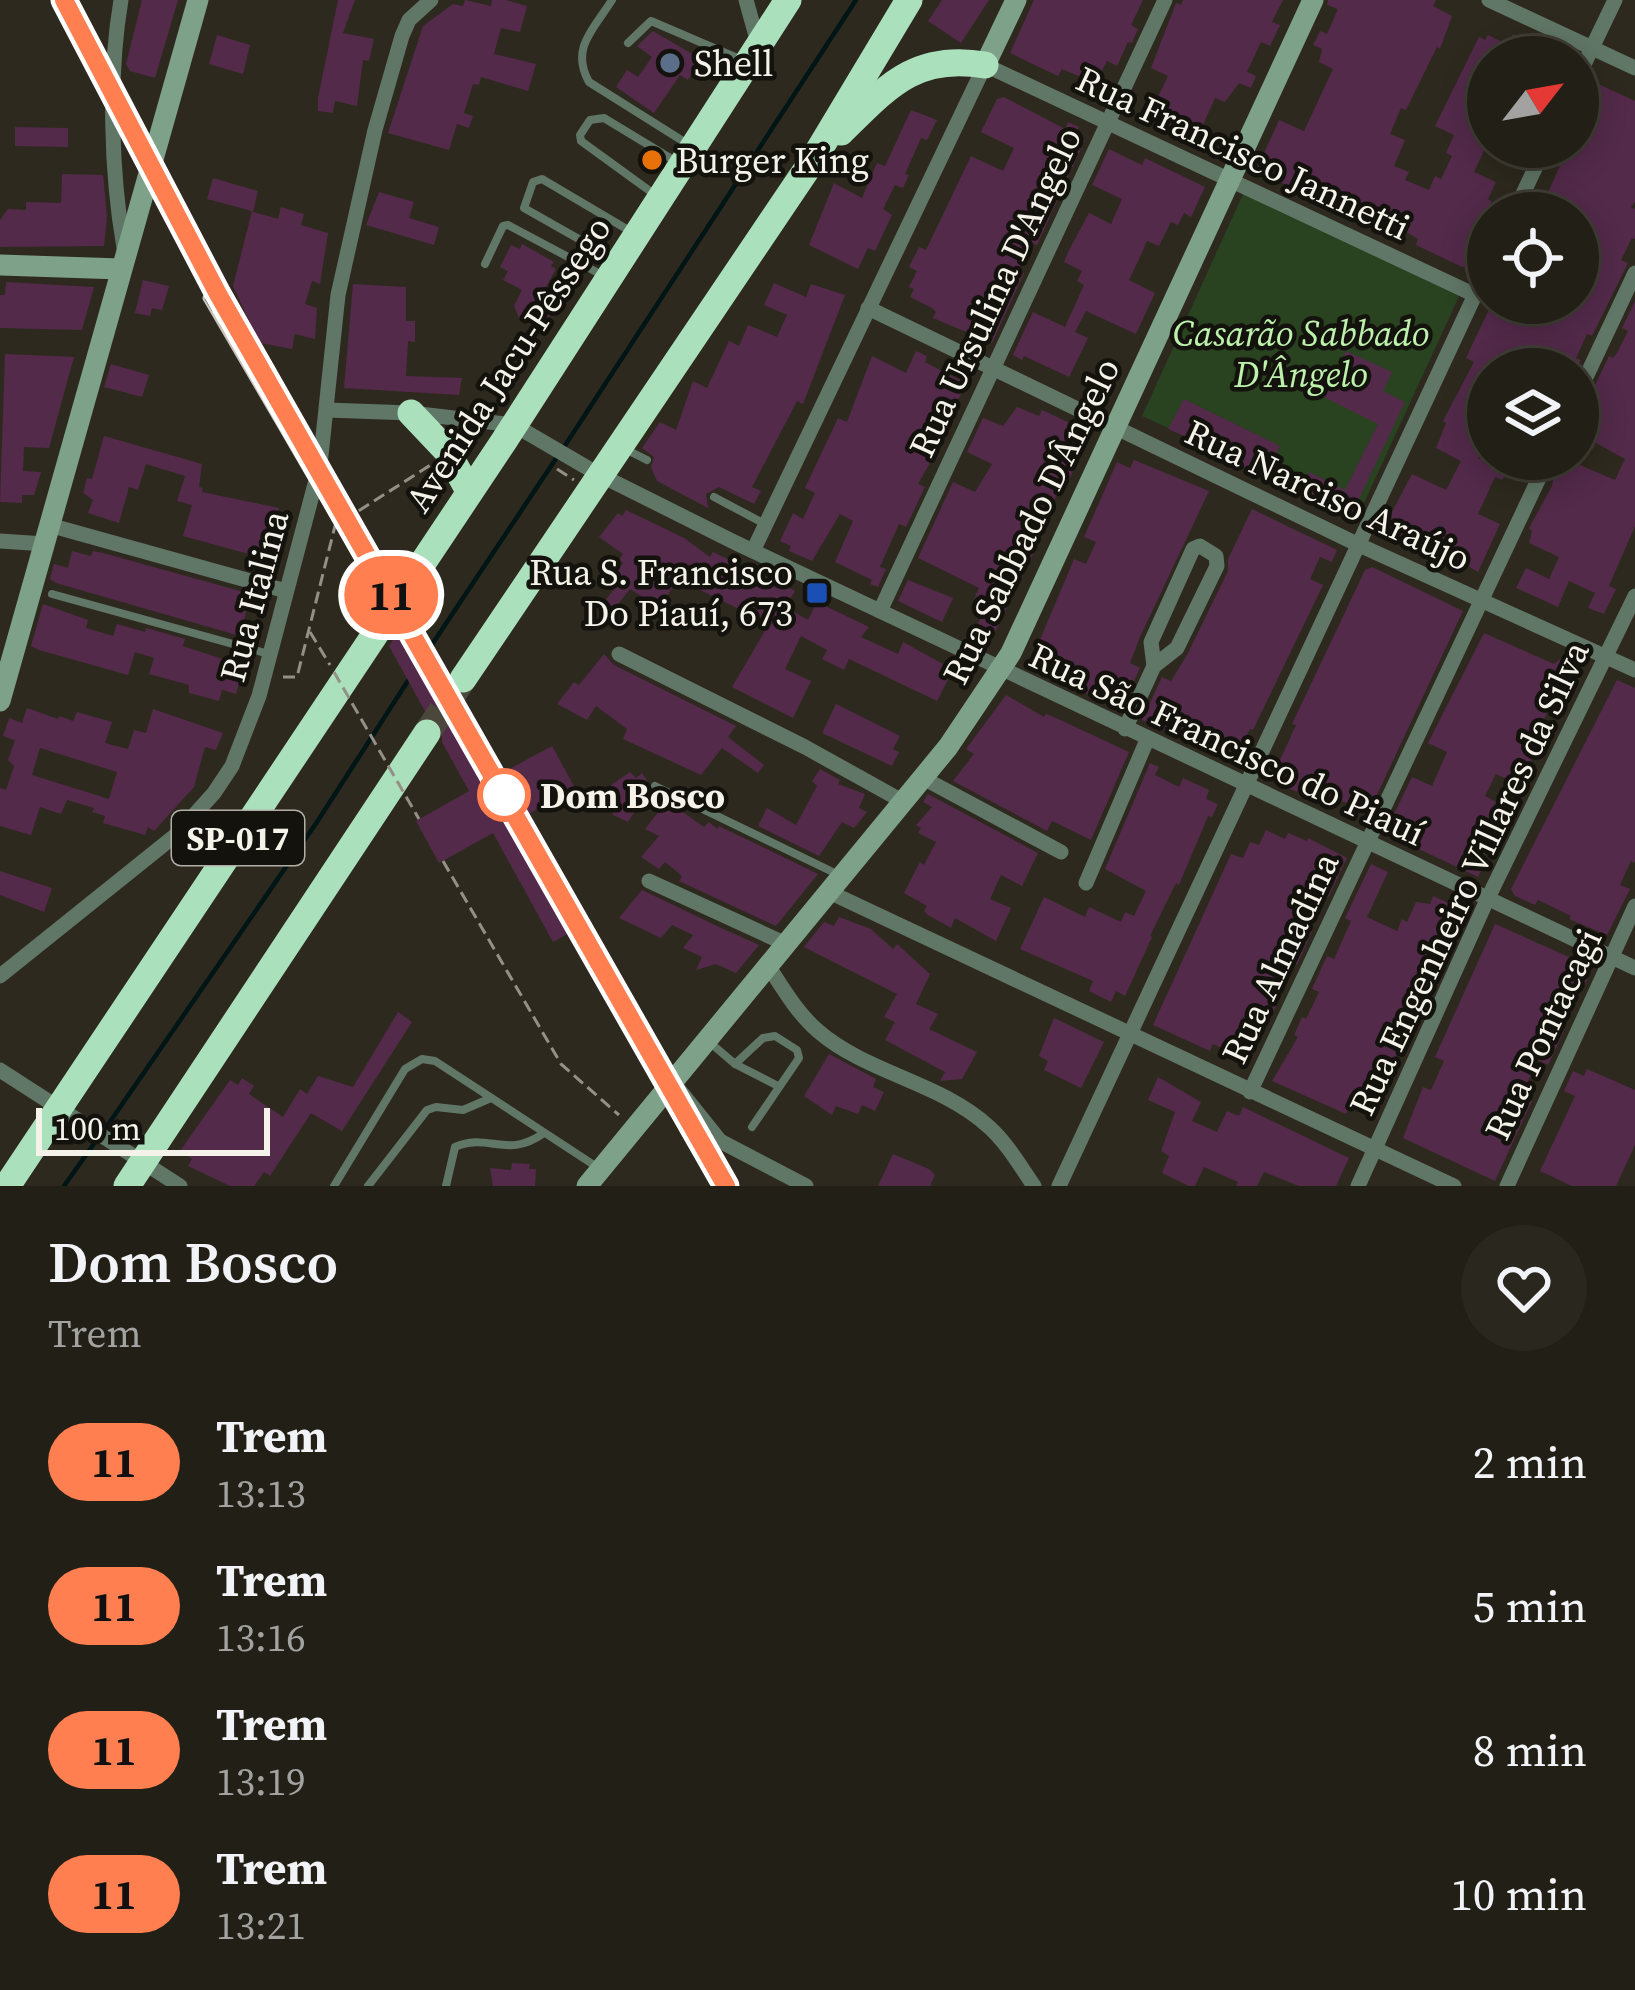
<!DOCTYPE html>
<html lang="pt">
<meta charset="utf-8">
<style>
body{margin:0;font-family:"Source Serif 4",serif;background:#2a271f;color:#f1f3f6;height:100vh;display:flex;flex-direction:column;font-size:45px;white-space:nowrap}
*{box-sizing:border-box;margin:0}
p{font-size:39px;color:#a2a2a1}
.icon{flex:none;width:66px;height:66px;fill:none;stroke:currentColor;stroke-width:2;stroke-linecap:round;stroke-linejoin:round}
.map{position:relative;height:1186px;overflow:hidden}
.details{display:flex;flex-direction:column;background:#221f16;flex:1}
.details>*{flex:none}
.badge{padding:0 24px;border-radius:39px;font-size:42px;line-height:78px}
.needle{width:78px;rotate:59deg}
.controls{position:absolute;left:1467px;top:36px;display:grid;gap:24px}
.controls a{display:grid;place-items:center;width:132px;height:132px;border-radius:50%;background:#221f16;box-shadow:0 6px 30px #0003,0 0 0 3px #3f3d35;font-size:60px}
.scale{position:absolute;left:36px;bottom:30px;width:234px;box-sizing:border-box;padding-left:12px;border:6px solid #f5f2ea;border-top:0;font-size:33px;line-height:42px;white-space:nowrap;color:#f5f2ea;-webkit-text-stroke:9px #14120d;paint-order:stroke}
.map>.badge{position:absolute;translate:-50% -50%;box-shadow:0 0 0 6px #fff}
.round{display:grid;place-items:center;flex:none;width:126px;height:126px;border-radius:63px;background:#2a271f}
.headline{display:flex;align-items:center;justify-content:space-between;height:204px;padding:0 48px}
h1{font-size:57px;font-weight:600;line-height:90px}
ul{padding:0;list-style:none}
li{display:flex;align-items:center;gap:36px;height:144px;padding:0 48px}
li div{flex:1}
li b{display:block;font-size:45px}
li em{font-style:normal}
li .badge{min-width:132px;font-weight:700;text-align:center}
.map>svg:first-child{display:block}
</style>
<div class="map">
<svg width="1635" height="1186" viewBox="0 0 1635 1186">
<rect width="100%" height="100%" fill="#2e291e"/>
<polygon fill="#294220" points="1244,192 1461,292 1358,516 1142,416"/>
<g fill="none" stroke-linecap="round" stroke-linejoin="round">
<g stroke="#001516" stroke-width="4.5">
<polyline points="564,447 856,0"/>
<polyline points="427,652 557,457"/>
<polyline points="105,1129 317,822 411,676"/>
<polyline points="64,1186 98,1138"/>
</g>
</g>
<g fill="#532a4a" fill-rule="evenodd">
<polygon points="142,0 178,0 155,78 130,71 126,64"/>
<polygon points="338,0 355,0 343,33 374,39 369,61 363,60 357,106 335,101 333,113 318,111 318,98"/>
<polygon points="465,0 491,6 492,0 506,0 527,6 520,32 501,28 494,54 536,64 528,91 481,77 479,85 473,84 464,113 473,116 469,128 457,124 449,150 388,133 423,26 453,4 463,6"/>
<polygon points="942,0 989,0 961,43 928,21"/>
<polygon points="1034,0 1143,0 1131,25 1138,29 1132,43 1128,42 1117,66 1107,61 1095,83 1062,69 1058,76 1010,53"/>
<polygon points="1183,0 1283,0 1272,22 1280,25 1270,46 1261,42 1247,72 1256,76 1251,88 1239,83 1225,102 1215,98 1199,134 1182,126 1178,133 1148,118 1168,76 1151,68 1176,3 1181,5"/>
<polygon points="1328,0 1436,0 1433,6 1452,16 1440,49 1437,47 1406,110 1401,108 1390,134 1405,140 1394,166 1409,172 1405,180 1429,190 1435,176 1441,179 1452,156 1446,153 1454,135 1435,126 1479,37 1485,40 1488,35 1508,45 1513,34 1561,57 1488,57 1488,142 1474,172 1496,182 1488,199 1491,201 1488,223 1469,265 1462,267 1416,245 1418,239 1391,223 1342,203 1339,209 1256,171 1279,120 1304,131 1333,69 1319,62 1322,49 1313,45 1320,31 1327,34 1338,9 1327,5"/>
<polygon points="653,31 701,59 688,80 680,75 654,113 616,87 627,70 638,77 652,57 637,46"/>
<polygon points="217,35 250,45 243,74 209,64"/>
<polygon points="1594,82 1635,101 1635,202 1631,207 1635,209 1635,239 1632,238 1621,260 1628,263 1592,336 1587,334 1576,358 1581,360 1576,369 1488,369 1488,438 1478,459 1535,459 1531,466 1525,464 1517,480 1505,475 1502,480 1495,477 1478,514 1500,524 1478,572 1437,547 1433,555 1394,537 1392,541 1383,529 1412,474 1446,490 1461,461 1436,448 1446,423 1443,421 1474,362 1466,358 1492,303 1578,303 1578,213 1545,213 1552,199 1546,197 1563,159 1559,157 1564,147 1578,147 1578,116"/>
<polygon points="1004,97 1065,129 1068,122 1079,127 1075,135 1085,140 1037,245 1032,243 1018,270 1024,273 992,343 933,318 936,312 932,308 910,297 914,289 909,287 917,271 909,267 919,247 926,250 971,156 1003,171 1014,148 981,132 997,99"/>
<polygon points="911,110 937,120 927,140 921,138 905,174 909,175 903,188 895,185 883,209 892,215 875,251 868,248 858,269 809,245 834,183 862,198 877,163 885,166"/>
<polygon points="15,127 68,128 68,147 15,146"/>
<polygon points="1109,149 1142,165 1145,158 1205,187 1191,217 1184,213 1178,225 1171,222 1159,246 1147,241 1140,257 1129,280 1155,293 1136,334 1086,311 1075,332 1088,338 1069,377 1024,356 1022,360 1013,355 1033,312 1065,327 1084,285 1077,281 1082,271 1064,262 1068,252 1089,213 1111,224 1122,199 1092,185"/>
<polygon points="62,174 103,175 107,216 104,246 0,247 0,220 8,209 26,210 26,202 61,203"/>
<polygon points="213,178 258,191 253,212 278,219 281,207 304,214 301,225 328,233 320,284 312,281 305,304 317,308 315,339 295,334 292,349 261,343 256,336 233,286 252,211 207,199"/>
<polygon points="379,192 414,202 409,218 439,227 434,245 366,225"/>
<polygon points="522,244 554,262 551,266 556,269 537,303 552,310 544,330 519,318 514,306 522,290 503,280 508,271 500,267 511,245 520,249"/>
<polygon points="143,280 169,286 162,310 152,308 150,316 135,313"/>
<polygon points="6,282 94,287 82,330 0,328 0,295 5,295"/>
<polygon points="774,283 806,297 811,284 845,295 803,404 797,401 752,487 761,491 754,504 719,487 706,494 708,508 657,481 651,467 654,457 642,448 660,422 676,430 693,381 707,388 729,341 739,346 748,325 777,337 787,315 764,305"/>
<polygon points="353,284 406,287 406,321 415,321 415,342 408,341 406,376 462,378 459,395 344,388"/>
<polygon points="1635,301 1635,526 1609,586 1616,589 1604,614 1588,608 1595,593 1569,581 1558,607 1516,588 1526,568 1549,579 1559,557 1529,543 1532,531 1529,528 1551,488 1560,459 1577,459 1575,463 1615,480 1625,459 1583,436 1592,418 1578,411 1578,406 1588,400 1609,356 1613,358 1617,353 1628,331 1622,328"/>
<polygon points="916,351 927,356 925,362 967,384 939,432 946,435 918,484 925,487 906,527 899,524 880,567 886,569 878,587 870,584 872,580 835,562 853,521 840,514 812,561 789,551 791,546 780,541 793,513 803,519 815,493 805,488 838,418 847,422 872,356 906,373"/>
<polygon points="1346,351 1392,372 1383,391 1405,402 1349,520 1298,496 1309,472 1345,490 1378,424 1324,397"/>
<polygon points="5,354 74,357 49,448 24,447 23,471 41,472 34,495 22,495 22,503 0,502"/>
<polygon points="111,364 149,375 142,397 104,387"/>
<polygon points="1184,399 1280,446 1265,478 1236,464 1241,453 1194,434 1191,439 1168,429"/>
<polygon points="1017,407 1039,416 1042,410 1072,424 1083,430 1087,440 1062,496 1057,494 1037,537 1041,538 989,644 972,636 984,611 985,605 974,599 979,588 918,558 953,482 975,492 992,464 967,452 983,418 1003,426"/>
<polygon points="104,436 202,464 199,487 203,488 202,492 279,508 266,554 260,557 183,536 192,505 177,501 185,476 146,464 138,490 129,487 119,523 88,513 93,500 83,493 87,478 92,479"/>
<polygon points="1134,460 1209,491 1140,637 1130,663 1140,668 1121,710 1037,670 1042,658 1034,654 1074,559 1086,564 1096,542 1084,537 1117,462 1130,468"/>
<polygon points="1252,509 1337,550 1332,562 1320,557 1310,579 1323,585 1253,730 1250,729 1239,750 1231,746 1225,759 1142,720 1162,677 1171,681 1188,653 1228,571 1228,559"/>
<polygon points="626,510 684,538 710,557 713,552 795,591 785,607 808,620 817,602 869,627 861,637 898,654 903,642 943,664 940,671 950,676 937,701 849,659 844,670 822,659 827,650 801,636 785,669 811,681 793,718 732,687 766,629 746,619 749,614 678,579 659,608 630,589 608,617 602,605 618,584 611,579 623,563 619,560 623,554 599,537 618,513 622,516"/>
<polygon points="72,551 91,556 93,551 103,553 251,594 240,636 56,583 50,579 54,564 68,568"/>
<polygon points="1372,567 1463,611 1369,812 1299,784 1297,792 1267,778 1276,758 1280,760 1296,725 1292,724 1365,570"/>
<polygon points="908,580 953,598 942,622 898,601"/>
<polygon points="43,604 88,620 86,628 113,636 117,624 145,632 146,628 185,639 183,646 244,666 236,694 222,690 219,701 189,693 189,685 149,674 154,658 135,652 128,675 39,650 31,646"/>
<polygon points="415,619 446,675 447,688 457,695 500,774 552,746 575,788 523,817 584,925 553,942 493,833 439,863 416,821 469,791 442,742 442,724 427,715 389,646 402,627"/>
<polygon points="1484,633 1554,664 1564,656 1578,662 1557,706 1551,704 1539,731 1548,736 1540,752 1536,750 1528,766 1522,763 1513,782 1496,774 1485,796 1496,802 1494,805 1502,808 1498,817 1504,820 1480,863 1484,865 1478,877 1402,841 1407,831 1395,825 1397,820 1392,818 1412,777 1432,786 1447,752 1428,743"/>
<polygon points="604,654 614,665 736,726 728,737 764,765 758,773 722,748 701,775 623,739 627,729 596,706 587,720 557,704 574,682 579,685"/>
<polygon points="1617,680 1635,688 1635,863 1631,861 1620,885 1630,889 1607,935 1569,919 1571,916 1538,900 1535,905 1515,896 1511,889"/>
<polygon points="1006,695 1044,717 1046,714 1056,718 1129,752 1091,840 1052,821 1047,831 953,781 974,754 966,749"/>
<polygon points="836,704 900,736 893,749 899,752 892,766 822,733"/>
<path d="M27 708 58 719 59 716 73 721 77 712 112 722 105 743 128 749 134 730 146 733 153 709 223 733 216 750 205 747 194 787 154 831 148 827 145 835 103 823 105 816 92 812 94 808 67 800 61 814 40 807 31 835 0 826V788L6 790 14 766 8 760 15 740 3 736 9 718 22 723ZM40 748 117 772 109 799 32 775Z"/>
<polygon points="1150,763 1159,767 1155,775 1179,787 1183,778 1209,790 1206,799 1218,804 1212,817 1208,816 1179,885 1176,883 1150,936 1152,937 1125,996 1116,991 1111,1002 1089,991 1093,981 1020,949 1044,897 1085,917 1089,907 1121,922 1125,912 1134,916 1146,891 1105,869"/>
<polygon points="820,769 840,780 838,784 865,794 859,808 867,812 854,828 842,822 819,856 758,826 767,808 796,825 817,786 812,781"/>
<polygon points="630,772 636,778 642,773 648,782 648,790 628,822 613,815 612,808 621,798 611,785"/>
<polygon points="928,794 1038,853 1022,886 1001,875 990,899 1011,908 996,941 955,918 951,928 928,915 924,911 927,906 904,893 920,862 924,865 936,842 918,833 921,828 916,825 932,807 923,802"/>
<polygon points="667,801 704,827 709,822 717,829 719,826 818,874 776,926 679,881 682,876 665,862 659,869 641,857 659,836 645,829"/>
<polygon points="1266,830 1285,839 1288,833 1307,841 1308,838 1347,858 1328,898 1320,894 1306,926 1313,929 1297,965 1292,963 1271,1018 1266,1015 1263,1023 1244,1016 1228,1051 1213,1044 1210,1051 1153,1025 1231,854 1243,858 1250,842 1259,845"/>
<polygon points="1371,864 1388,872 1367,917 1397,931 1402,919 1407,922 1416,902 1430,904 1433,896 1464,910 1437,969 1429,965 1419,986 1428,991 1373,1102 1355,1094 1346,1114 1272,1081 1298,1037 1294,1035 1302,1017 1306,1019 1319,992 1312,989 1327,956 1334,959 1343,939 1351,921 1345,918"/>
<polygon points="0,871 52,888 44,912 0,895"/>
<polygon points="642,890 717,926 759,945 736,973 716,964 696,970 702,957 683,948 693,935 672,925 661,938 619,918"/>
<polygon points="839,917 871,929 893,949 897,944 930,974 916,1004 938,1014 929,1029 977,1052 962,1079 940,1081 945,1072 885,1040 895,1022 884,1017 897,994 804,947 824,922 834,926"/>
<polygon points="1495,924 1587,965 1590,973 1583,989 1563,980 1553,1002 1567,1008 1558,1026 1565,1029 1548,1065 1538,1060 1534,1068 1521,1096 1532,1101 1495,1181 1403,1138 1423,1087 1431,1090 1444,1061 1435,1057"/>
<polygon points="398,1012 412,1022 342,1131 311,1113 270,1176 264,1172 254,1186 230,1186 188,1166 192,1159 180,1151 230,1080 238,1085 242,1078 254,1086 249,1094 283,1117 300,1089 307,1094 318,1076 353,1087"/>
<polygon points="1054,1018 1104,1042 1081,1088 1044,1070 1048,1061 1039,1056"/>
<polygon points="829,1054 876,1079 873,1087 884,1092 875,1111 862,1105 858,1114 836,1106 832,1115 804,1096"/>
<polygon points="1587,1069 1635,1090 1635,1145 1616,1186 1572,1186 1540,1171 1575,1096 1564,1091 1573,1071 1584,1076"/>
<polygon points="1158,1077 1201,1102 1192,1121 1217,1132 1227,1111 1239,1116 1243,1107 1349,1158 1336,1186 1299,1186 1264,1172 1257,1186 1236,1186 1238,1182 1204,1167 1195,1186 1189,1186 1162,1173 1169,1156 1161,1151 1175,1112 1148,1100"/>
<polygon points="893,1154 929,1169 935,1175 930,1186 878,1186"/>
<polygon points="512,1163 530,1164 529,1169 536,1169 535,1186 493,1186 490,1168 511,1170"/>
</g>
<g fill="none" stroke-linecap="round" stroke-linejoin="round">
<polyline stroke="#4c473d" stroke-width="27" stroke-dasharray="27 14" stroke-linecap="butt" points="427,733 463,679"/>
<g stroke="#949087" stroke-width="3" stroke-dasharray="12 6" stroke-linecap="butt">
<polyline points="557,469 574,480"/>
<polyline points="310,632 330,665"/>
<polyline points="283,677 297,677 335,526 432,464"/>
<polyline points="443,861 561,1064 619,1115"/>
</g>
<g stroke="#607667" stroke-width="8">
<path d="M612 0C594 29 570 48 589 82L686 143"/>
<polyline points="628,43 651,21 742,60"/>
<polyline points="654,194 581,141 580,135 590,120 604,118 675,161"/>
<polyline points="614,259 524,208 533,182 542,179 630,231"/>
<polyline points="485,264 503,226 508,225 602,275"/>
<polyline points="627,450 647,460"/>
<polyline points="714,497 763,523"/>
<polyline points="52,594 269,654"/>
<polyline points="655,786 839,875"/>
<polyline points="707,1040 735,1064 778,1086"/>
<polyline points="735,1064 763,1038 775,1036 797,1050 799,1058 752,1127"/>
<polyline points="334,1186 405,1069 422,1059 435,1061 597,1167"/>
<polyline points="368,1186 427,1110 436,1107 463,1110 491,1098"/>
<path d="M446 1186 455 1147C489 1132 506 1160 544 1133"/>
</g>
<g stroke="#607667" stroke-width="15">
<path d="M121 0C108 76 111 173 124 248"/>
<polyline points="746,0 758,43"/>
<polyline points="1489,0 1635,68"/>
<polyline points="1578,77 1615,0"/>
<polyline points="1514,213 1545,147"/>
<polyline points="868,308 1359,545 1635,670"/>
<polyline points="1578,394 1635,273"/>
<polyline points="327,410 411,413 514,425 598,474 734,542 1635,968"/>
<polyline points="49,525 286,591"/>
<polyline points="0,541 45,544"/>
<polyline points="753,551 985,65 1475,295"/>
<polyline points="880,611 1165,0"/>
<polyline points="619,654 805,747 904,802"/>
<polyline points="1125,729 1154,666 1177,648 1217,566 1216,556 1200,546 1193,549 1151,642 1154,666"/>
<polyline points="923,778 1061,852"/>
<polyline points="649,881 784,943"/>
<polyline points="1086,883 1147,740"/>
<polyline points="827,891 1454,1186"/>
<path d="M767 964C782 987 797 1013 818 1031 868 1074 940 1082 989 1127 1007 1143 1020 1166 1034 1186"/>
<polyline points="0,976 177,834 214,793 232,766 259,696 320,465 338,295 375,130 402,36 409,20 431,0"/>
<polyline points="0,1070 180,1186"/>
<polyline points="672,1081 720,1141 806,1186"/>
<polyline points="1250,1092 1548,459"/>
<polyline points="1059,1186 1488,267"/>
<polyline points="1358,1186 1487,900 1635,596"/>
<polyline points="1507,1186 1635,906"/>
</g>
<g stroke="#7ea189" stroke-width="21">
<polyline points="985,65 1016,0"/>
<polyline points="0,265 121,269"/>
<polyline points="0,701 198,0"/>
<polyline points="587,1186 948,747 1011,653 1313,0"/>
</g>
<g stroke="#aae1bc" stroke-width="27">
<path d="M841 132C887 87 915 53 985 65"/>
<polyline points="411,413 447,451 469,491"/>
<polyline points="463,679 813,160 909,0"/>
<polyline points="7,1186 504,441 788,0"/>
<polyline points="127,1186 427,733"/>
</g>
<defs>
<g id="rail">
<polyline points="207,298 400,628"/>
<polyline points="579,928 726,1186"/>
</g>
</defs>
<use href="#rail" stroke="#c7c3ba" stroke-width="9"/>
<use href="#rail" stroke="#14120d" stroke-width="4.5" stroke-dasharray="14" stroke-linecap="butt"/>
<polyline stroke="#949087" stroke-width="3" stroke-dasharray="12 6" stroke-linecap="butt" points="334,672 419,819"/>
</g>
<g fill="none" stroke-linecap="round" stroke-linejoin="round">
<defs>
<polyline id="line" points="64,0 218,294 726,1186"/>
</defs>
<use href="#line" stroke="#fff" stroke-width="27"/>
<use href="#line" stroke="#ff7f50" stroke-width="18"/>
</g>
<circle fill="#5c6f8a" stroke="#14120d" stroke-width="4.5" cx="670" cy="63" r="12"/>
<circle fill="#e8710a" stroke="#14120d" stroke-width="4.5" cx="652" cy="160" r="12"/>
<rect fill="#1a4fb4" stroke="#14120d" stroke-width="4.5" x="805" y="581" width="24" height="24" rx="6"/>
<circle fill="#fff" stroke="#ff7f50" stroke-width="6" cx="504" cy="795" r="24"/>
<g text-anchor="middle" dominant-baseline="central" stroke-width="9" stroke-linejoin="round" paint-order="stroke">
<rect fill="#14120d" stroke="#b2afa8" stroke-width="3" x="172" y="811" width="132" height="54" rx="9"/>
<g font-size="33" font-weight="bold" fill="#f5f2ea">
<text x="238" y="838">SP-017</text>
</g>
<g font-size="36" fill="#f5f2ea" stroke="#14120d" text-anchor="start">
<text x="694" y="63">Shell</text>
<text x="676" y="160">Burger King</text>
<text x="793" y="572" text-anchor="end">Rua S. Francisco<tspan x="793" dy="41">Do Piauí, 673</tspan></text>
</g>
<g font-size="36" fill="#f5f2ea" stroke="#14120d">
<text transform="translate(1243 153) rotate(25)">Rua Francisco Jannetti</text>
<text transform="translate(995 292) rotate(-65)">Rua Ursulina D'Angelo</text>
<text transform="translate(508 364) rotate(-57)">Avenida Jacu-Pêssego</text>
<text transform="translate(1328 495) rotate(25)">Rua Narciso Araújo</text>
<text transform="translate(1031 521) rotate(-64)">Rua Sabbado D'Ângelo</text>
<text transform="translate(254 596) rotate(-75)">Rua Italina</text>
<text transform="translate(1227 744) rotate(25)">Rua São Francisco do Piauí</text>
<text transform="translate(1469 878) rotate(-65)">Rua Engenheiro Villares da Silva</text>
<text transform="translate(1280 958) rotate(-65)">Rua Almadina</text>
<text transform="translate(1543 1034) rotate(-65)">Rua Pontacagi</text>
</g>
<g font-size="36" font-style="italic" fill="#bdf2ac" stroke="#14120d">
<text x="1301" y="333">Casarão Sabbado<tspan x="1301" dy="41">D'Ângelo</tspan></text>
</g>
<g font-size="36" font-weight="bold" fill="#f5f2ea" stroke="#14120d" text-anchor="start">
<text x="540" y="795">Dom Bosco</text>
</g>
</g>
</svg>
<div class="controls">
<a><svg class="needle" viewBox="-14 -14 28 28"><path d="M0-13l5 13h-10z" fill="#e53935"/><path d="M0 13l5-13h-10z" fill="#a2a2a1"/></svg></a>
<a><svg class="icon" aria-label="locate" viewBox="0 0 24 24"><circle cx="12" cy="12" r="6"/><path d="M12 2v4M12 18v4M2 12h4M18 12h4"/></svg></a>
<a><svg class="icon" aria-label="layers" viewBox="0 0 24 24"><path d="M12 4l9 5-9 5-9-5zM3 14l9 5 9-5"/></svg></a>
</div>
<div class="scale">100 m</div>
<b class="badge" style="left:391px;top:595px;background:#ff7f50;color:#111">11</b>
</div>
<section class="details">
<div class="headline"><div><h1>Dom Bosco</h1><p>Trem</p></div><a class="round"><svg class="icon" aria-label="heart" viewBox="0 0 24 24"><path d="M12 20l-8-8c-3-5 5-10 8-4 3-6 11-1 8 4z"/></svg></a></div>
<ul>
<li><span class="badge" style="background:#ff7f50;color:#111">11</span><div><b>Trem</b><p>13:13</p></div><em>2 min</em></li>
<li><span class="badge" style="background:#ff7f50;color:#111">11</span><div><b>Trem</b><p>13:16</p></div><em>5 min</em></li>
<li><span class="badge" style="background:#ff7f50;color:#111">11</span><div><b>Trem</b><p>13:19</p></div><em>8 min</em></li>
<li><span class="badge" style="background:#ff7f50;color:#111">11</span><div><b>Trem</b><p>13:21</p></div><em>10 min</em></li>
</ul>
</section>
